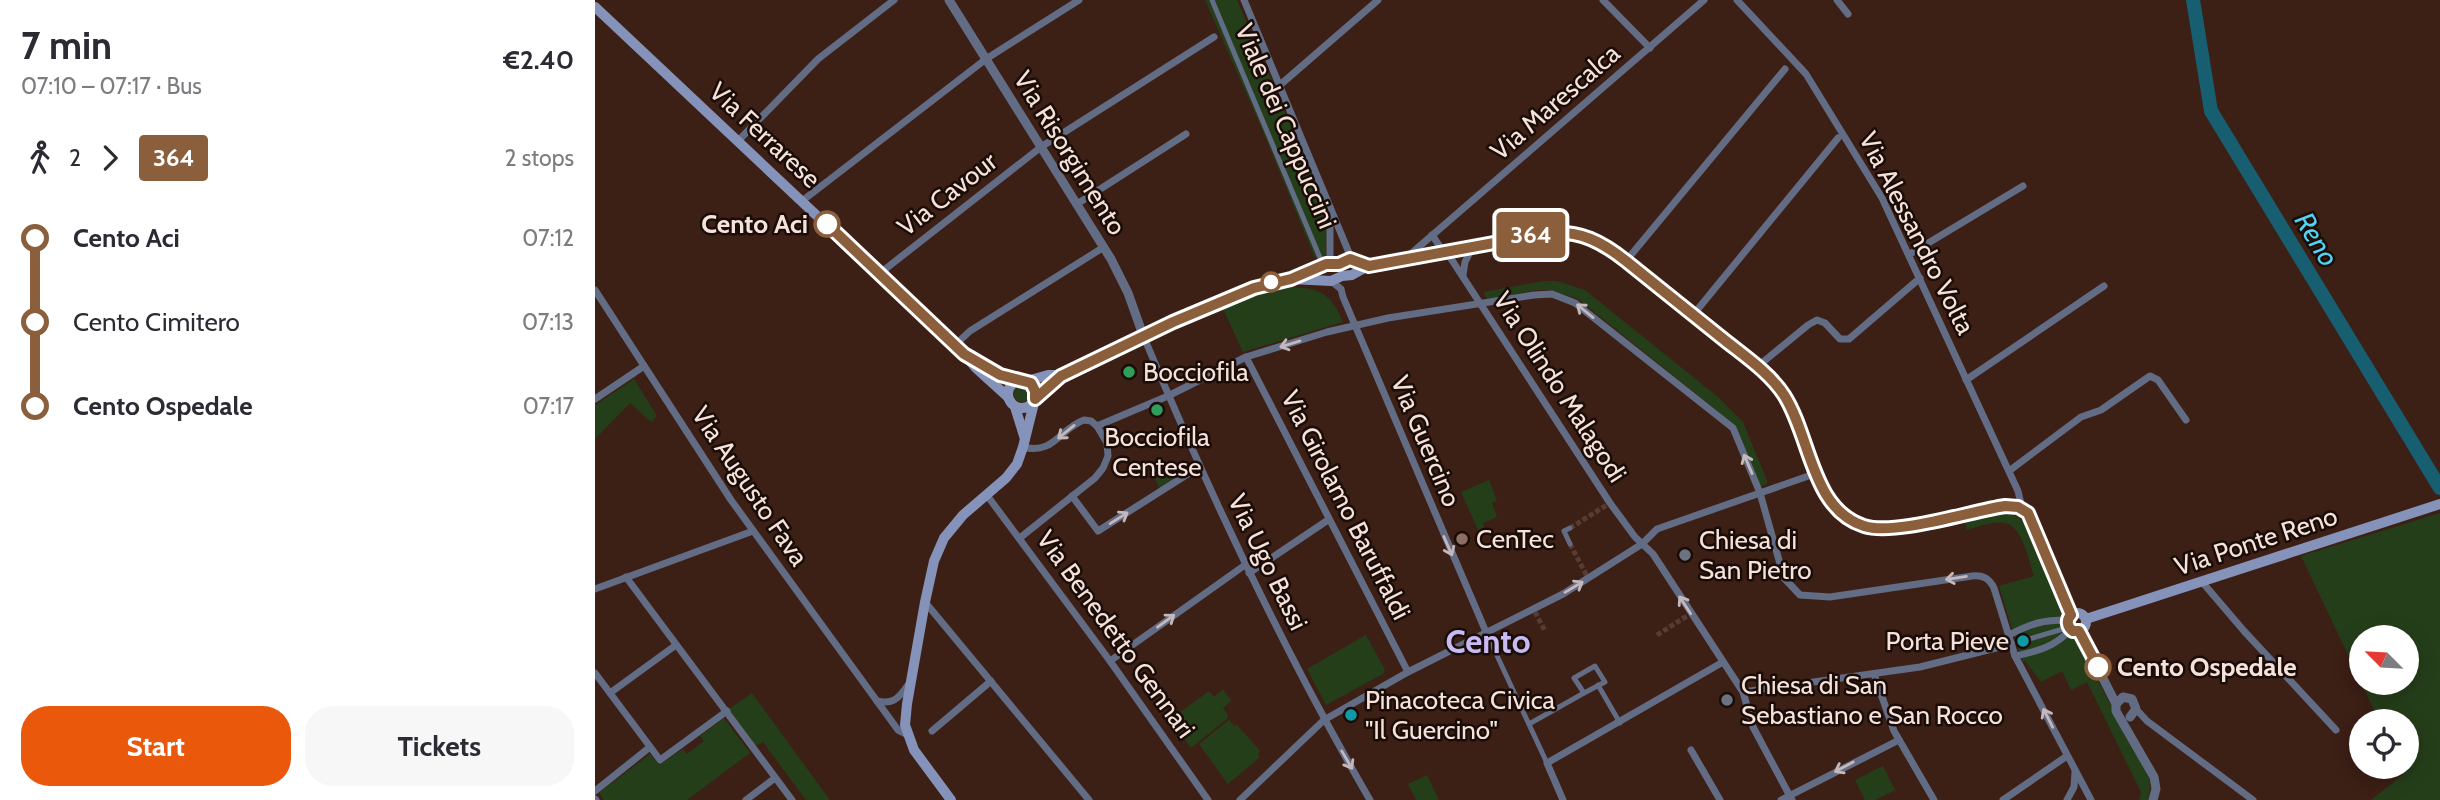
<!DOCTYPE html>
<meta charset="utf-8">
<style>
body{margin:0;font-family:Cabin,sans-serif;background:#f7f7f7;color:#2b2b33;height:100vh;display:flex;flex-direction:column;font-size:26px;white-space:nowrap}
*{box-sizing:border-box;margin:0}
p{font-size:23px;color:#7c7c81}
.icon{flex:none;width:38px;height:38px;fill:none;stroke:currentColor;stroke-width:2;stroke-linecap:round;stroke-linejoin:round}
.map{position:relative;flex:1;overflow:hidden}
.panel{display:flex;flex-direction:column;background:#fff;width:595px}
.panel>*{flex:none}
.badge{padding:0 14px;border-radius:5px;font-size:24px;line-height:46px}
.needle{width:46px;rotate:294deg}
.controls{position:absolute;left:1754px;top:625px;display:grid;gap:14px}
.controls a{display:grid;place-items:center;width:70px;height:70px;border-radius:50%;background:#fff;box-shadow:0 4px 18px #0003;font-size:35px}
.map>.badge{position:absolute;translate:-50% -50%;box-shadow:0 0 0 4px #fff}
.legs{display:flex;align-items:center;gap:10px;height:77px;padding:0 21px;font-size:23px}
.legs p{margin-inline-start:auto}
.overview{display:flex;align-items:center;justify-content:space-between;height:119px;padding:0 21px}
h1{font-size:38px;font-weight:700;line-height:52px}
.cta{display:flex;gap:14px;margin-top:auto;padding:14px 21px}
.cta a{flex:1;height:80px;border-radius:28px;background:#ea580c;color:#fff;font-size:28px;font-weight:700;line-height:80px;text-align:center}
.cta a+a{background:#f7f7f7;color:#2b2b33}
ul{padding:0 21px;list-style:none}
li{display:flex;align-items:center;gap:24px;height:84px;font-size:26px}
li i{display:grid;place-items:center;width:10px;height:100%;margin:0 9px;background:currentColor}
li i::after{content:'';width:18px;height:18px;margin:-9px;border:5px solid;border-radius:50%;background:#fff}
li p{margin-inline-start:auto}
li:first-child i{background:linear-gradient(#0000 50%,currentColor 0)}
li:last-child i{background:linear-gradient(currentColor 50%,#0000 0)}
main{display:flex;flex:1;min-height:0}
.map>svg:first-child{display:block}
</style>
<main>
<section class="panel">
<div class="overview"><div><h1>7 min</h1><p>07:10 – 07:17 · Bus</p></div><b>€2.40</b></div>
<div class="legs"><svg class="icon" aria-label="walk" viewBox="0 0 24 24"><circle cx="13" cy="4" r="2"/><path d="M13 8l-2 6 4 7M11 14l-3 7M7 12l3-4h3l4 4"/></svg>2<svg class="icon" aria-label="forward" viewBox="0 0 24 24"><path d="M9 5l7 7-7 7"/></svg><b class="badge" style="background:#8b5e3c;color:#fff">364</b><p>2 stops</p></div>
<ul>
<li><i style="color:#8b5e3c"></i><b>Cento Aci</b><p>07:12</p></li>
<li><i style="color:#8b5e3c"></i><span>Cento Cimitero</span><p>07:13</p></li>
<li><i style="color:#8b5e3c"></i><b>Cento Ospedale</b><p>07:17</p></li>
</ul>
<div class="cta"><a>Start</a><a>Tickets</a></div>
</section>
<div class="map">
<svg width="1845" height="800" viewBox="0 0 1845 800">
<rect width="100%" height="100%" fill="#3c1f15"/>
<g fill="#253e1a">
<polygon points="610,0 642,0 732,210 731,255 720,258 667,129"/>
<polygon points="949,281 962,281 990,290 1123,397 1148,422 1173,483 1165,487 1141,429 1116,406 983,299 955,290 940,290 893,300 888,292"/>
<path d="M696 287C726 288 736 294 748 322L648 352 627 307 680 290Z"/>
<polygon points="39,379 62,416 56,422 35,403 0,439 0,405"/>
<circle cx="427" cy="394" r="8"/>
<polygon points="568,460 569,463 562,467 566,477 581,471 585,478 565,489 554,467"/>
<polygon points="894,480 902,501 897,503 902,517 888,523 890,530 884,532 866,492"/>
<path d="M1402 513C1421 513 1429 518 1438 535L1472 618 1473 626 1477 631 1554 778 1555 788 1553 800H1543L1545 798 1546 792 1492 682 1476 690 1467 671 1446 682 1430 661H1427L1404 586 1439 576C1434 562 1427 525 1410 523 1398 521 1383 527 1371 530V519Z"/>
<polygon points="1845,513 1845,800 1776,800 1809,774 1806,767 1811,766 1811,721 1784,721 1766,682 1811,682 1811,637 1766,637 1766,682 1706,556"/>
<polygon points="771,635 790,670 788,674 731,705 712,669"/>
<polygon points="628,689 636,701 628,708 633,715 632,719 596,748 579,725 584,720 581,715 614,691 619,697"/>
<polygon points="157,693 235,800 211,800 168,742 161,746 134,709"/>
<polygon points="129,718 155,753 92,800 9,800 4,793 55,754 64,765 88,749 92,754 109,741 105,736"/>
<polygon points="634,720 639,726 642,725 665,751 663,754 665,757 633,784 604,744"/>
<polygon points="1288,766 1300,790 1280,800 1270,800 1260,780"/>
<polygon points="832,775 844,800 821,800 813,784"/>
</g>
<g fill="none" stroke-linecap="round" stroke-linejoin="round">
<polyline stroke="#175f70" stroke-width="14" points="1598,0 1616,111 1845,488"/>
<g stroke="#583c33" stroke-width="5" stroke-dasharray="5 2.5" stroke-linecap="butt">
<polyline points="975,528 1015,503"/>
<polyline points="975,544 993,578"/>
<polyline points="940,612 950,631"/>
<polyline points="1062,635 1092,616"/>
</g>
<g stroke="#636c85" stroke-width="5">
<polyline points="617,0 728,265"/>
<polyline points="975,528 969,531 975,544"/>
<polyline points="891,632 952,763"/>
<polyline points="1431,640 1468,629"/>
<polygon points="1000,666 1010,682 989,693 979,678"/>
<polyline points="1003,685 1025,723"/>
<polyline points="934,724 989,693"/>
</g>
<g stroke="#636c85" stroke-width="7">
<polyline points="649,0 757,260"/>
<polyline points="1008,0 1055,48"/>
<polyline points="1142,0 1211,74 1287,198 1423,491 1427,508"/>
<polyline points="1242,0 1253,14"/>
<polyline points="685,85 783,0"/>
<polyline points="143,141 223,59 299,0"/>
<polyline points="207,201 391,59 484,0"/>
<polyline points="482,204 591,134"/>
<polyline points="735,208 735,264"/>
<polyline points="837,235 848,251"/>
<polyline points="851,251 1015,503 1040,537 1058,554 1148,692 1158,727 1197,800"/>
<polyline points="1315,254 1428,186"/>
<polyline points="811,258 1109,0"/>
<polyline points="1031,261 1190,69"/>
<polyline points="284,274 446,147 619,37"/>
<polyline points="868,275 870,262 878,246"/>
<polyline points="736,281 746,289 748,297 891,632"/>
<polyline points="0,290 136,500 303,730 311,734"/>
<polyline points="1098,315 1243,138"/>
<path d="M548 335C615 495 688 650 775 800"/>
<polyline points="360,345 375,331 509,247"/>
<polyline points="651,357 813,672"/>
<polyline points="1162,367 1213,325 1222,320 1230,323 1245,339 1254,339 1325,278"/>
<polyline points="1371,380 1509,286"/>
<polyline points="0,399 49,366"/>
<path d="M502 426 573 396 651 357 732 332 793 318 939 295 957 294 980 303 1138 428 1165 493 1189 578 1205 595 1235 597 1377 576C1388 575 1394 578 1399 588L1420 656 1496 800"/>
<polyline points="1414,471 1486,417 1506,410 1555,376 1563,380 1591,420"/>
<polyline points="391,494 515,661 613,800"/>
<polyline points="477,496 503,531 604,467"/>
<path d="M426 537 500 478 508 468 513 456 512 443 502 426 496 421 489 420C464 429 459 455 428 447"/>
<polyline points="654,573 733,520"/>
<polyline points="31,577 197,800"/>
<polyline points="1608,583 1649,631 1741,730"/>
<polyline points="0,589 158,531"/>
<polyline points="330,602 494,800"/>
<path d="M1414 635C1437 623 1448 620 1473 620"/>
<path d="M1420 656C1443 651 1460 647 1476 629"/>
<polyline points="515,661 650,565"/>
<polyline points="0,673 65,760 132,711"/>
<polyline points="1279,674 1299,731 1339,800"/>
<polyline points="1148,692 1325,667 1417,644"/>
<polyline points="15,693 81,645"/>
<path d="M282 701C298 705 304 698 313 685"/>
<polyline points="1541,709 1552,721 1658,800"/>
<polyline points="337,731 396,681"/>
<polyline points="1096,750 1125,800"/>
<polyline points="0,791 55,747"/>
<polyline points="0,799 1,800"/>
<polyline points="151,800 180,778"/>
<polyline points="645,800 729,720 813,672 968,594 1047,544 1062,529 1222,473"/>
<polyline points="968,800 952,763 1128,662"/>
<polyline points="1186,800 1304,740"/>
<polyline points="1408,800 1472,756"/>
<polyline points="1472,800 1479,787 1480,772"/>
</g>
<g stroke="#636c85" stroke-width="9">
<polyline points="354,0 516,259 533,293 548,335"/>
<polyline points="1484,631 1521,704 1521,711 1559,777 1561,789 1558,800"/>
<polyline points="1521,704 1528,697 1537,699 1541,709 1535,717"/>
</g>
<g stroke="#8592ba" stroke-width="10">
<polyline points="0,7 369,354 381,368 413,397"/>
<polyline points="699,278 731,264 744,264 755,259 773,266"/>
<polyline points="375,357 405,375 423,381"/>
<circle cx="427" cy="394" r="14"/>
<polyline points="432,381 453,375 466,375"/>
<polyline points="420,407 430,439"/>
<circle cx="1482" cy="622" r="9"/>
<polyline points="1491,619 1845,504"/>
<path d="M356 800 319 750 310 725 312 704 330 602 339 561 349 538 368 515 411 478 422 464 428 447 440 399 466 375 548 335 644 294 676 282 696 279 736 281 747 276 757 275 773 266 945 234 979 233 1004 242 1157 363 1186 391 1202 424 1230 493C1242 518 1265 529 1292 528L1405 507C1421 505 1431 507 1438 522L1476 615"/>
</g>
</g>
<defs><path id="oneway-shaft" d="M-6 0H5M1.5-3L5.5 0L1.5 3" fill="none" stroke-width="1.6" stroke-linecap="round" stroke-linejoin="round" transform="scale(1.75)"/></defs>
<g stroke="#c3b9bd">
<use href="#oneway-shaft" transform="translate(990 311) rotate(-141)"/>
<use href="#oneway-shaft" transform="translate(695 344) rotate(163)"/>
<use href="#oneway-shaft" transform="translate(471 432) rotate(141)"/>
<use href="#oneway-shaft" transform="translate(1153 464) rotate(-113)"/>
<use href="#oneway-shaft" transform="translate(524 518) rotate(-32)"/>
<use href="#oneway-shaft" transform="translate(853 546) rotate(66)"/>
<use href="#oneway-shaft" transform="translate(1361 578) rotate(171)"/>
<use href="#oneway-shaft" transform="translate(979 587) rotate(-31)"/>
<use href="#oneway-shaft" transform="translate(1090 605) rotate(-123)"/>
<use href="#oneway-shaft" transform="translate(571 621) rotate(-36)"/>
<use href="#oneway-shaft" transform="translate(1453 718) rotate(-117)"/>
<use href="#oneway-shaft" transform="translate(752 760) rotate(60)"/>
<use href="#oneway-shaft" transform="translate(1249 767) rotate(152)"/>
</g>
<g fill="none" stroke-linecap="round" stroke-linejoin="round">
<defs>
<path id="line-1" d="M232 224 369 354 405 375 436 383 440 391V399L466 376 578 322 659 288 696 279 731 264H744L755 259 774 266 953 233C985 230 1007 242 1031 261 1063 287 1095 312 1127 338 1148 355 1174 372 1189 395 1216 437 1216 509 1269 526 1300 536 1376 511 1410 506L1423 507 1433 513 1476 615C1471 620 1472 627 1478 631H1484L1503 667"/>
</defs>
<use href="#line-1" stroke="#fff" stroke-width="16"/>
<use href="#line-1" stroke="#8b5e3c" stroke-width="10"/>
</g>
<g fill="#fff" stroke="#8b5e3c" stroke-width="3.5">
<circle cx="232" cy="224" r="12"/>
<circle cx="676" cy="282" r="9"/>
<circle cx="1503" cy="667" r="12"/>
</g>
<g fill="#2e9e5b" stroke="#1a0d08" stroke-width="2.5">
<circle cx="534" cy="372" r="7"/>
<circle cx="562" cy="410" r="7"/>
</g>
<circle fill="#8d6e63" stroke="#1a0d08" stroke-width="2.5" cx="867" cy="539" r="7"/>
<g fill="#6b7280" stroke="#1a0d08" stroke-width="2.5">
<circle cx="1090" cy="555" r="7"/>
<circle cx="1132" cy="700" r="7"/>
</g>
<g fill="#0f9aa8" stroke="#1a0d08" stroke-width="2.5">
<circle cx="1428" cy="641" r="7"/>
<circle cx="756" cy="715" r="7"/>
</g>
<g text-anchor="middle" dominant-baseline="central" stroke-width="5" stroke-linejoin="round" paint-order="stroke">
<g font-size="26" fill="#f6e2db" stroke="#1a0d08">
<text transform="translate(960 102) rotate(-41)">Via Marescalca</text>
<text transform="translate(691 126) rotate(67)">Viale dei Cappuccini</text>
<text transform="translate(170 135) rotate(43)">Via Ferrarese</text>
<text transform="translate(475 153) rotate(58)">Via Risorgimento</text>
<text transform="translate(352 194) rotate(-38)">Via Cavour</text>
<text transform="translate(1322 233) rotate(63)">Via Alessandro Volta</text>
<text transform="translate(965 387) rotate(57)">Via Olindo Malagodi</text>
<text transform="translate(831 441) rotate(67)">Via Guercino</text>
<text transform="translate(155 486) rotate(56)">Via Augusto Fava</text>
<text transform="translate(751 505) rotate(63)">Via Girolamo Baruffaldi</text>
<text transform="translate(1661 541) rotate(-18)">Via Ponte Reno</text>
<text transform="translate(673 562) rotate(64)">Via Ugo Bassi</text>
<text transform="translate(521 634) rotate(54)">Via Benedetto Gennari</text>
</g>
<g font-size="26" font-weight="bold" fill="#f6e2db" stroke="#1a0d08" text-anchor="end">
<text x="213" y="224">Cento Aci</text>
<text x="1522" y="667" text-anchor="start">Cento Ospedale</text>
</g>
<g font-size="26" fill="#f6e2db" stroke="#1a0d08" text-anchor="start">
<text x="548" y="372">Bocciofila</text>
<text x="562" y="437" text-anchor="middle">Bocciofila<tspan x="562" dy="30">Centese</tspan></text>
<text x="881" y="539">CenTec</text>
<text x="1104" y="540">Chiesa di<tspan x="1104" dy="30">San Pietro</tspan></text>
<text x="1414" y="641" text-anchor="end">Porta Pieve</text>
<text x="1146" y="685">Chiesa di San<tspan x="1146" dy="30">Sebastiano e San Rocco</tspan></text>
<text x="770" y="700">Pinacoteca Civica<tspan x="770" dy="30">"Il Guercino"</tspan></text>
</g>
<g font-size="28" font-style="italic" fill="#51d3f4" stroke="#1a0d08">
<text transform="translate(1722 239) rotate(59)">Reno</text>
</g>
<g font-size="33" font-weight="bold" fill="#c8bbf4" stroke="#1a0d08">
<text x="893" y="641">Cento</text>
</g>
</g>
</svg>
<div class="controls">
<a><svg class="needle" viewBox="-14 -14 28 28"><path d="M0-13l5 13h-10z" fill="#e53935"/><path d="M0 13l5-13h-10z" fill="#7c7c81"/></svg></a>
<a><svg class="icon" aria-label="locate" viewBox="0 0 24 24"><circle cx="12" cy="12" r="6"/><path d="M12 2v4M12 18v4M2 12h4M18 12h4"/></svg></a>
</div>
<b class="badge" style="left:936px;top:235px;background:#8b5e3c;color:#fff">364</b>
</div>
</main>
